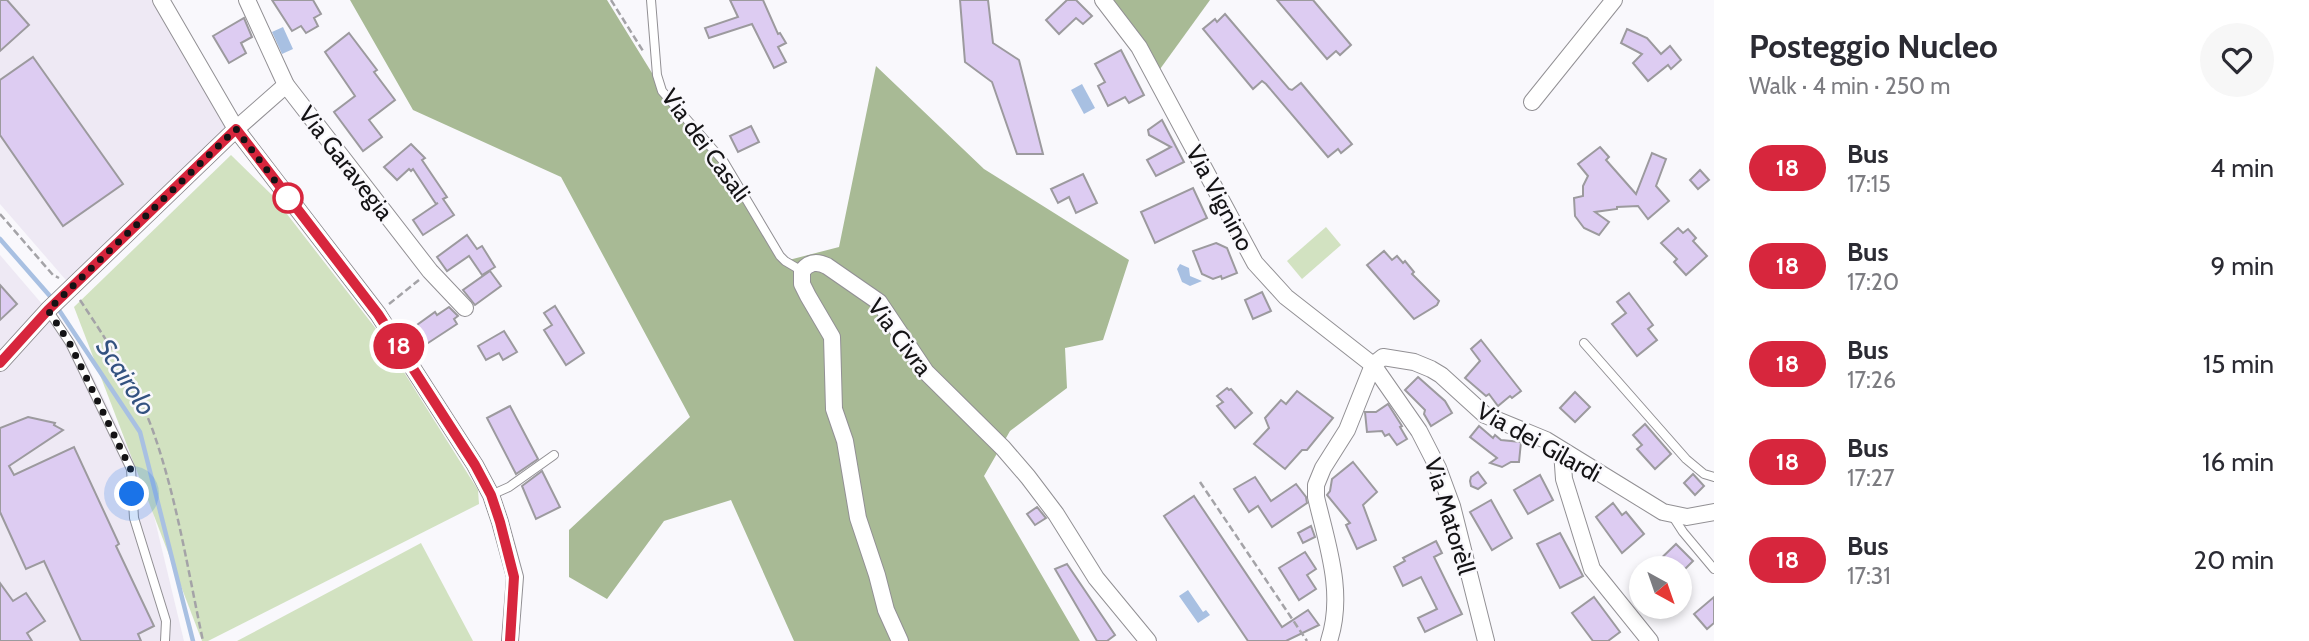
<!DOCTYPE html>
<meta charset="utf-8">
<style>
body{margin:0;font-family:Cabin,sans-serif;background:#f7f7f7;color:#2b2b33;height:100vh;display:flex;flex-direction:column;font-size:26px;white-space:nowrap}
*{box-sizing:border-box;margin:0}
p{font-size:23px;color:#7c7c81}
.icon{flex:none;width:38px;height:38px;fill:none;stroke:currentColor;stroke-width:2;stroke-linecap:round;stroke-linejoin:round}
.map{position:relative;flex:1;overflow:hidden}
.details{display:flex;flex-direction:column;background:#fff;width:595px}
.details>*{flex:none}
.badge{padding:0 14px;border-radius:23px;font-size:24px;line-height:46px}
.needle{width:46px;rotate:140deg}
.controls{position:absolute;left:1629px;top:556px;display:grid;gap:14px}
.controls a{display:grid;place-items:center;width:63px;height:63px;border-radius:50%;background:#fff;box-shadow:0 4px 10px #0003;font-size:35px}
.you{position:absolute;width:35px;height:35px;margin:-18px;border:5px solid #fff;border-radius:50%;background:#1a73e8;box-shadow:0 0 0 10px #1a73e833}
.map>.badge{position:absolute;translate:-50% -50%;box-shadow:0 0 0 4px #fff}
.round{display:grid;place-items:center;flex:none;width:74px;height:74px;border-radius:37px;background:#f7f7f7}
.overview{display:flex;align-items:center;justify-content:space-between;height:119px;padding:0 35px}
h1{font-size:33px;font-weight:800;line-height:52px}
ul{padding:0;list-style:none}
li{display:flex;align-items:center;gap:21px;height:98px;padding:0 35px}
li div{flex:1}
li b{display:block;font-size:26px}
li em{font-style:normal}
li .badge{min-width:77px;font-weight:700;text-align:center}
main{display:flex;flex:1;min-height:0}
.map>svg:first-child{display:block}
</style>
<main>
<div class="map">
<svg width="1714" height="641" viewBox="0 0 1714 641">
<rect width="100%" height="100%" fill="#f9f8fc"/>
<g fill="#eee9f4">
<polygon points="0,0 162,0 236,129 72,287 0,204"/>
<polygon points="0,255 78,346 147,487 184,641 0,641"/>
</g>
<g fill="#d2e2c1">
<polygon points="231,155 273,196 380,334 478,490 479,504 208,641 202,641 74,307"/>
<polygon points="1326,227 1341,245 1302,279 1287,261"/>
<polygon points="421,543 473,641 237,641"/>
</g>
<g fill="#a8ba95">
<polygon points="350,0 607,0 668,99 724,162 785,261 839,247 876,66 984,169 1129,260 1103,340 1065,348 1067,388 1010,431 984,476 1080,641 794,641 731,500 664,521 607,599 569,577 569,530 690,417 561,177 413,110"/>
<polygon points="1103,0 1210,0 1155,76"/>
</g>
<g fill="#a8c0e2">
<polygon points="283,27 293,49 282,54 272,32"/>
<polygon points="1082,84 1095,108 1084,114 1071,90"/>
<polygon points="1180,264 1189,268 1190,276 1202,281 1190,286 1182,282 1177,269"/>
<polygon points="1188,590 1203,612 1206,610 1210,615 1198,623 1179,596"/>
</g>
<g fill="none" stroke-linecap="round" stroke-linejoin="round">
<polyline stroke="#a8c0e2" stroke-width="4.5" points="0,239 49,295 140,432 193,641"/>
</g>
<g fill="#ddccf2" stroke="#9c9a9e" stroke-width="2">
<polygon points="0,0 7,0 29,25 0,51"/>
<polygon points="272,0 313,0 321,14 314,18 318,26 306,33 301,26 292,31"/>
<polygon points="730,0 763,0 778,34 780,33 786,43 778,47 786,62 774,68 752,24 709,38 705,28 738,17"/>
<polygon points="960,0 988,0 993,43 1019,60 1043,154 1017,154 992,82 965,62"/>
<polygon points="1067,0 1076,0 1092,16 1083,24 1076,18 1059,34 1046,20"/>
<polygon points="1277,0 1313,0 1351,45 1340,55 1336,51 1327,59"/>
<polygon points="1225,14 1289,89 1292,90 1301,83 1352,144 1341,153 1338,149 1328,157 1266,84 1262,81 1253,89 1203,29 1215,19 1217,22"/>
<polygon points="244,18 252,37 241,43 246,53 229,63 213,36"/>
<polygon points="1627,29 1647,38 1661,54 1670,46 1681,60 1671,69 1668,65 1648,81 1633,63 1642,54 1621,43"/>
<polygon points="349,33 377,70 374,72 395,100 369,120 382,137 363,151 334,112 355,96 325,52"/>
<polygon points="1121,50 1144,95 1129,103 1125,97 1108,106 1098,86 1105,82 1095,64"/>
<polygon points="33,57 123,184 63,226 0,135 0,80"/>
<polygon points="1162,120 1184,162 1156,176 1147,160 1171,147 1149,135 1148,130"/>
<polygon points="751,126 759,142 738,152 730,136"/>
<polygon points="411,144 425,158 422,160 447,197 443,199 454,215 423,235 413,220 438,203 436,204 413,169 411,171 409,169 397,180 384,167"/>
<polygon points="1600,147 1609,157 1606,160 1636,194 1652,153 1666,159 1656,186 1669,201 1648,219 1638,206 1617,207 1617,209 1595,212 1609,222 1599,235 1584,228 1575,216 1574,198 1583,196 1583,186 1588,176 1578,164"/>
<polygon points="1700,170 1709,180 1698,189 1690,180"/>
<polygon points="1083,174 1097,203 1076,213 1069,197 1058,203 1051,189"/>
<polygon points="1193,188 1207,218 1155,243 1141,212"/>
<polygon points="1678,228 1683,233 1688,229 1696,238 1693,241 1707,256 1686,275 1674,262 1677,259 1661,243"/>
<polygon points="467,235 477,249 482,246 495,267 482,275 469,256 447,271 437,257"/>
<polygon points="1216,243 1227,248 1237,273 1222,279 1221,276 1213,279 1202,274 1193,251"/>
<polygon points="1384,251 1392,260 1397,256 1403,263 1405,261 1414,272 1412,274 1439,301 1437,305 1414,319 1367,265"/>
<polygon points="490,271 501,286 475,305 463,290"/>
<polygon points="0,285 17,304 0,320"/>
<polygon points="1262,292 1271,311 1253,319 1245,300"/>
<polygon points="1629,293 1653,325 1648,329 1657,340 1637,356 1612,324 1626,313 1617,302"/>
<polygon points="555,306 584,353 566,365 544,330 552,325 544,313"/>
<polygon points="449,307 458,316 454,319 457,324 422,347 410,330 435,312 437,315"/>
<polygon points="504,331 517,352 503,360 499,353 486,360 478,346"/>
<polygon points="1481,340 1521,391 1512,398 1510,396 1498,406 1489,394 1486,396 1465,378 1480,361 1471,349"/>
<polygon points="1418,377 1445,401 1452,413 1431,426 1424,414 1425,410 1405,390"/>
<polygon points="1227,388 1229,390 1231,389 1252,413 1235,428 1217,406 1223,402 1217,396"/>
<polygon points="1297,391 1333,418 1307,450 1302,450 1285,469 1254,444 1269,428 1265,418 1281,400 1286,404"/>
<polygon points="1575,392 1590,407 1575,422 1560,408"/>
<polygon points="1388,404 1402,426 1400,427 1407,439 1397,445 1389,434 1385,436 1382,431 1367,432 1365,412 1376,412"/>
<polygon points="510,406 538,459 516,474 487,418"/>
<polygon points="28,417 55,423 54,425 63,430 9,466 14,475 74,447 119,544 116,546 154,626 138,634 141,641 81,641 44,561 26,569 0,512 0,428"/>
<polygon points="1645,424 1671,454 1655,469 1637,449 1642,445 1633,435"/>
<polygon points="1479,426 1493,438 1495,435 1501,440 1521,442 1519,462 1511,462 1502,467 1490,463 1497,458 1470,437"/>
<polygon points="1353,462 1377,492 1363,505 1376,540 1357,549 1346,525 1350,523 1327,495 1330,491 1332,479"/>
<polygon points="542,471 560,507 536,519 522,486"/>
<polygon points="1478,472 1486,483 1478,489 1471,486 1470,481 1471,477"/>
<polygon points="1693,474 1704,486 1695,495 1684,483"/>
<polygon points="1540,475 1553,500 1528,514 1514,490"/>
<polygon points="1255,477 1271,501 1296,484 1306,497 1307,503 1272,527 1258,506 1249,512 1234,489"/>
<polygon points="1194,496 1282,627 1308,610 1319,625 1286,641 1248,641 1164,516"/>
<polygon points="1491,500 1512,538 1492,550 1470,512"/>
<polygon points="1613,503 1622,515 1626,512 1644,534 1622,553 1596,517"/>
<polygon points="1037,507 1046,518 1035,525 1027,514"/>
<polygon points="1311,526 1315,537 1303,543 1298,533"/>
<polygon points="1560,533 1583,576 1560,588 1537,544"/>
<polygon points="1436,541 1442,553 1434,557 1462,614 1425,632 1418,618 1437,609 1421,577 1403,586 1394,567 1405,561 1403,558"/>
<polygon points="1676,544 1693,561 1685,569 1650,569"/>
<polygon points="1305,552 1316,569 1307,575 1316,589 1299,600 1279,568"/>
<polygon points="1067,564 1115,635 1107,641 1097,641 1055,569"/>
<polygon points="0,583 13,601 26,593 45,621 27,633 32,641 0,641"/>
<polygon points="1594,597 1620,632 1608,641 1593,641 1572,613"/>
<polygon points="1714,597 1714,623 1707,629 1694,614"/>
</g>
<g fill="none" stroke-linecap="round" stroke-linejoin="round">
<defs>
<g id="lane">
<polyline points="651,0 657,75 662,91 724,162 780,256 785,261 802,271"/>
<polyline points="48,310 70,343 131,469 134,518 166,621 165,641"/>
<polyline points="1584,343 1686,459 1704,474 1714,477"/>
<polyline points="491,495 509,487 554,455"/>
<polyline points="1672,515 1683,532 1714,569"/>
</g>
<g id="street">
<polyline points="161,0 236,129 378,314 475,465 491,495 500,522 515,577 510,641"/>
<polyline points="247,0 286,85 430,271 465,308"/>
<polyline points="1103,0 1139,47 1255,263 1286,297 1373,365 1419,431 1438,468 1452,506 1486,641"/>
<polyline points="1532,102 1614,0"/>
<polyline points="0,363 48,310 236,129 286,85"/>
<polyline points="1562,451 1564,479 1592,569 1650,641"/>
<path d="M900 641 886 610 877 575 858 518 845 441 834 409 832 337 808 296 802 284V271C809 262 817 261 827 266L879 302 926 372 1003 448 1028 477 1056 514 1096 578 1148 641"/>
<path d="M1329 641C1345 593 1327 544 1316 497V485L1323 468 1347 430 1373 365 1383 357 1414 362 1431 369 1441 375 1485 415 1546 440 1663 512 1687 517 1714 512"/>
</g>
</defs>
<use href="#lane" stroke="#929094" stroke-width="10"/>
<use href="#street" stroke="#929094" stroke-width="18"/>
<g stroke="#a4a3a7" stroke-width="2.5" stroke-dasharray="7 3.5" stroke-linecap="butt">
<polyline points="611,0 643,51"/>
<polyline points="0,214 53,275 59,278"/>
<path d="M80 300C107 341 136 384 153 431 177 499 188 571 203 641"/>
<polyline points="389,304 419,280"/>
<polyline points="1200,482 1307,641"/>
</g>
<use href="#lane" stroke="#fff" stroke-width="8"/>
<use href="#street" stroke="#fff" stroke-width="16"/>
</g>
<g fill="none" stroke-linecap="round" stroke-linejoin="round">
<defs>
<polyline id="line" points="0,363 48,310 236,129 378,314 475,465 491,495 500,522 514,577 510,641"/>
</defs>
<use href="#line" stroke="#fff" stroke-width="16"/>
<use href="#line" stroke="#d7263d" stroke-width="10"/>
<polyline stroke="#141315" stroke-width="7" stroke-dasharray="0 12.6" points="132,494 131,470 70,344 48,310 236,129 288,198"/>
</g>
<circle fill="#fff" stroke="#d7263d" stroke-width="3.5" cx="288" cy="198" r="14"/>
<g text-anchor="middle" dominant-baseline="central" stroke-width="5" stroke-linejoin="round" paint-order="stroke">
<g font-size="24" fill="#141315" stroke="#f9f8fc">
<text transform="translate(706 145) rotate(54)">Via dei Casali</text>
<text transform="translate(346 163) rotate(52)">Via Garavegia</text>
<text transform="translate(1220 198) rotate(62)">Via Vignino</text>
<text transform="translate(900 337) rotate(53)">Via Civra</text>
<text transform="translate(1539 442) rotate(29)">Via dei Gilardi</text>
<text transform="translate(1450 516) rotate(73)">Via Matorèll</text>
</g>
<g font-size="26" font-style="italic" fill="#335280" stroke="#f9f8fc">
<text transform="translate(126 377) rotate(57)">Scairolo</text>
</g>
</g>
</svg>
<div class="controls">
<a><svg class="needle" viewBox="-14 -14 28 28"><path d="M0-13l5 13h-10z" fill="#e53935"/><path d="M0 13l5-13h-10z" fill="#7c7c81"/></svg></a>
</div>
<div class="you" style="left:132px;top:494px"></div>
<b class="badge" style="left:399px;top:346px;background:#d7263d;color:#fff">18</b>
</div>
<section class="details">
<div class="overview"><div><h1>Posteggio Nucleo</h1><p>Walk · 4 min · 250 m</p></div><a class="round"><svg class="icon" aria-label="heart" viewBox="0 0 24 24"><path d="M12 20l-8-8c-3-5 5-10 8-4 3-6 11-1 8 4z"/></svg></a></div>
<ul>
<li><span class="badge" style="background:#d7263d;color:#fff">18</span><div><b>Bus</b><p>17:15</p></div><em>4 min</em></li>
<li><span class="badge" style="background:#d7263d;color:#fff">18</span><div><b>Bus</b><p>17:20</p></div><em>9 min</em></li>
<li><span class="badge" style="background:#d7263d;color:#fff">18</span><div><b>Bus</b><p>17:26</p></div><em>15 min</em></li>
<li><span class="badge" style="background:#d7263d;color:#fff">18</span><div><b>Bus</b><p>17:27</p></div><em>16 min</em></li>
<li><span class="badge" style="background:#d7263d;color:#fff">18</span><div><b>Bus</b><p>17:31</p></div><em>20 min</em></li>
</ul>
</section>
</main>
